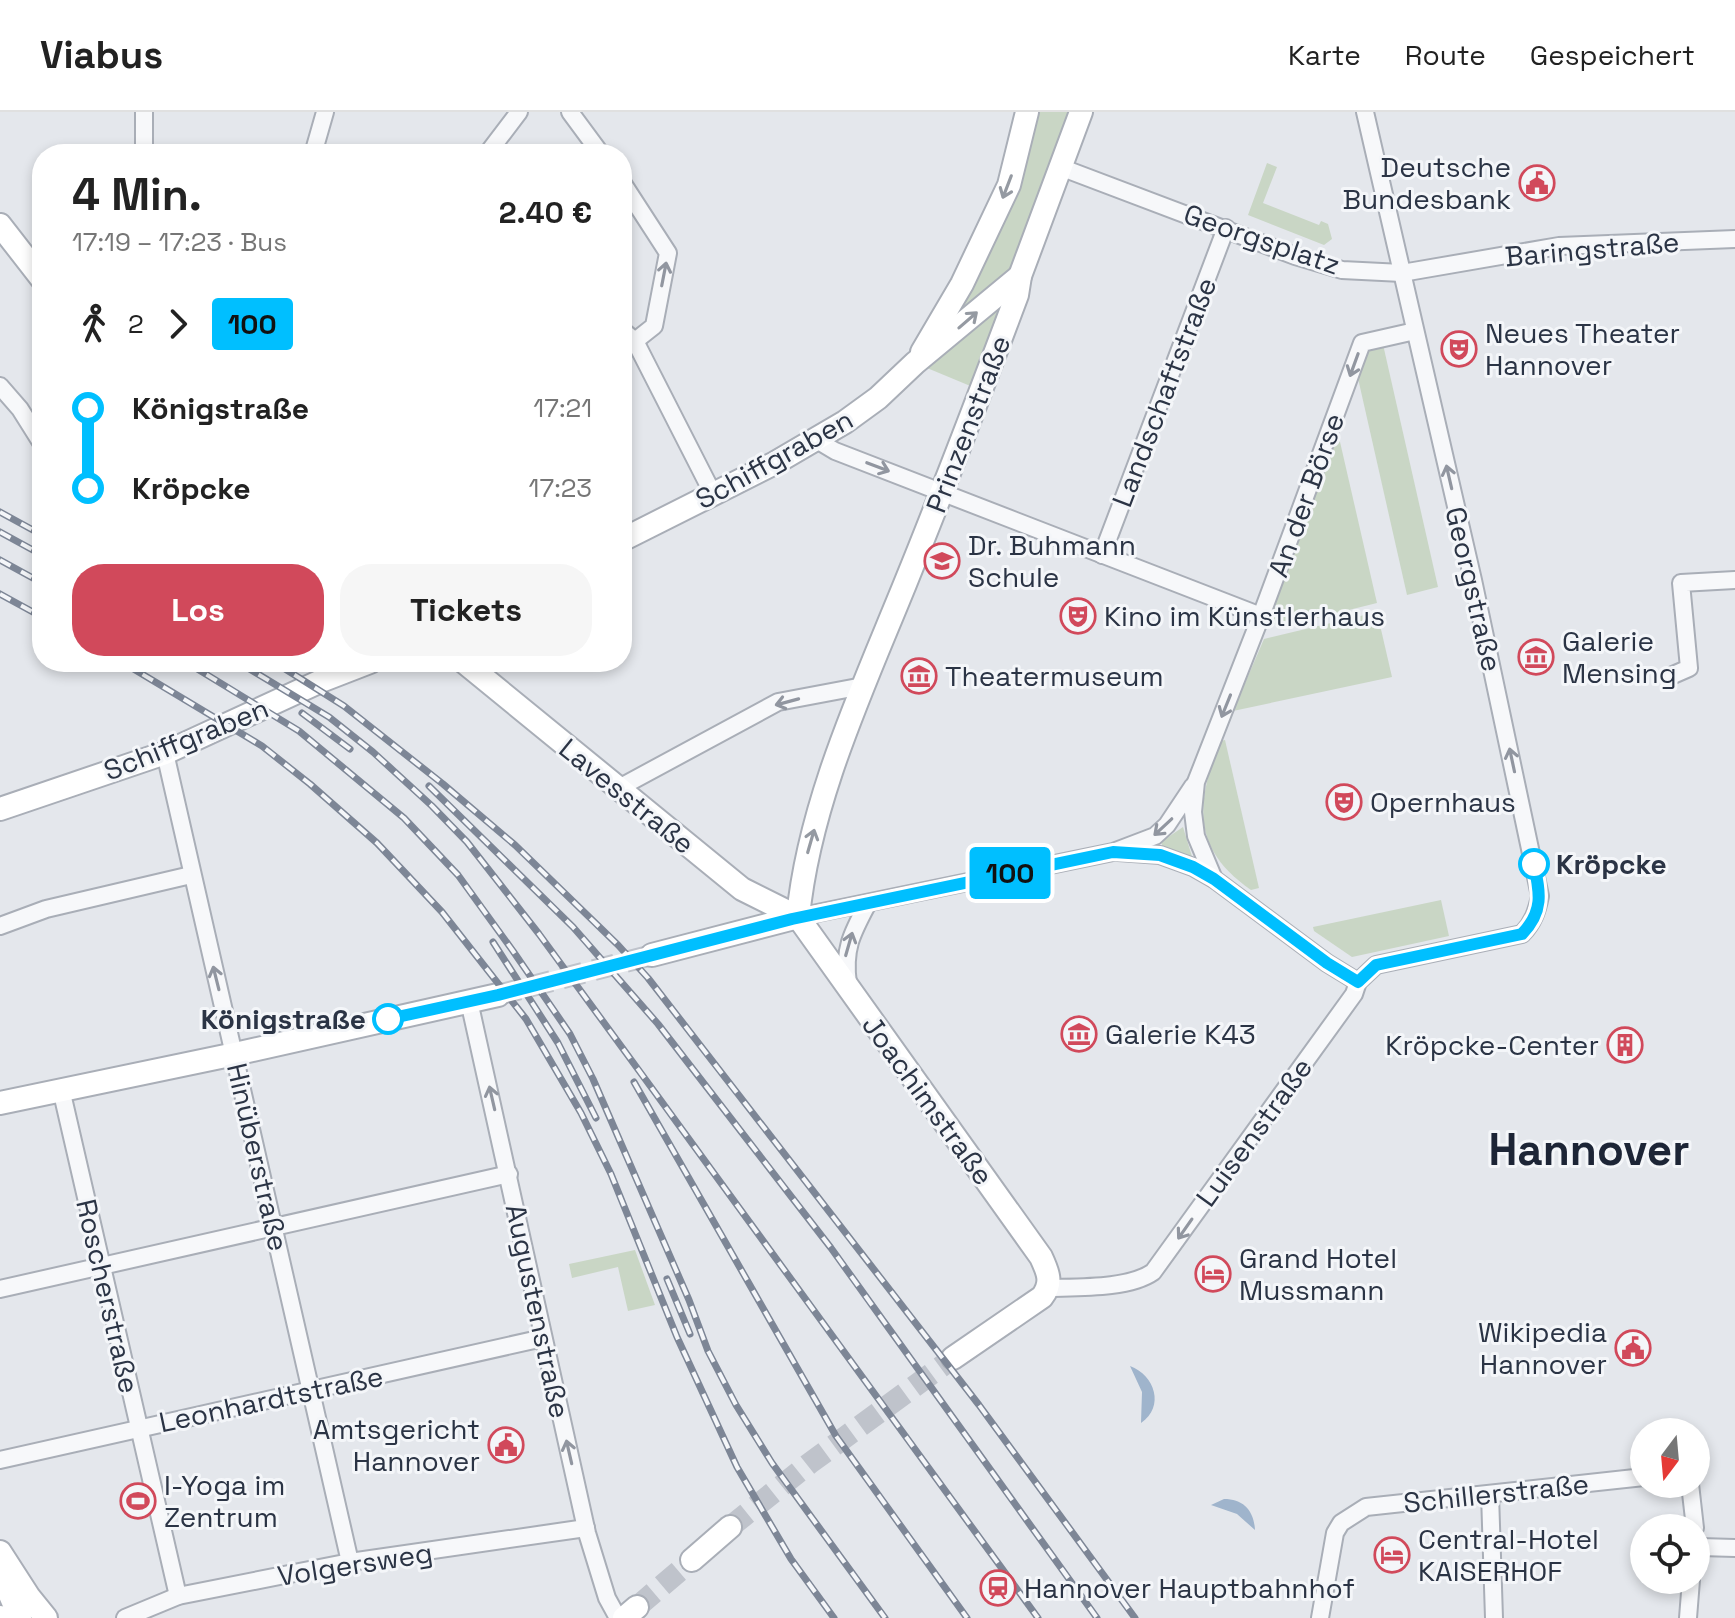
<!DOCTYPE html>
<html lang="de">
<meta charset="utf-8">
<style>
body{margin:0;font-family:"Space Grotesk",sans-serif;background:#f6f6f6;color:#222;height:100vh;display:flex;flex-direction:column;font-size:30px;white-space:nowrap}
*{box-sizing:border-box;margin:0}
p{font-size:26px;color:#767676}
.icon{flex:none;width:44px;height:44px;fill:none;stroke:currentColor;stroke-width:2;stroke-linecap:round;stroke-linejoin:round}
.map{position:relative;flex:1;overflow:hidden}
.panel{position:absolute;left:32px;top:32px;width:600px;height:528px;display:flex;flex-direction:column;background:#fff;border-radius:32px;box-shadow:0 4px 12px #0003}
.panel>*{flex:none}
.badge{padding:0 16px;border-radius:6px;font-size:28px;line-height:52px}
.needle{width:52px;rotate:196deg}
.controls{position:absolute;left:1630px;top:1306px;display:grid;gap:16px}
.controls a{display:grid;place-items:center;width:80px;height:80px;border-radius:50%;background:#fff;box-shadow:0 4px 12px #0003;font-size:40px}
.map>.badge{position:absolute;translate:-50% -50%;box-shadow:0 0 0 4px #fff}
.legs{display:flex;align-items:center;gap:12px;height:88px;padding:0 40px;font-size:26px}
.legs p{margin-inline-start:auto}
.summary{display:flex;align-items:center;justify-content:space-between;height:136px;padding:0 40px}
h1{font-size:44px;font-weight:700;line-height:60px}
.cta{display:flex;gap:16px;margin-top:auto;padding:16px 40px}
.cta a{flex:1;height:92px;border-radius:32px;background:#d1495b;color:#fff;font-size:32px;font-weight:700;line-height:92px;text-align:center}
.cta a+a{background:#f6f6f6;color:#222}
ul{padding:0 40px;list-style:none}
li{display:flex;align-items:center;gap:28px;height:80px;font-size:30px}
li i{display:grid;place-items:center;width:12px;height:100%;margin:0 10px;background:currentColor}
li i::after{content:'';width:20px;height:20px;margin:-10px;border:6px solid;border-radius:50%;background:#fff}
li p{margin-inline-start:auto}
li:first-child i{background:linear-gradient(#0000 50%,currentColor 0)}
li:last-child i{background:linear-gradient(currentColor 50%,#0000 0)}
header{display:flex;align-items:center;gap:48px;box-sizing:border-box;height:112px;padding:0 40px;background:#fff;border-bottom:2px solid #e0e0e0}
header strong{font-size:38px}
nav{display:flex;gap:44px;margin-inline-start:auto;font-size:28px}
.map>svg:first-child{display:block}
</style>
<header>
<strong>Viabus</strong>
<nav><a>Karte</a><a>Route</a><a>Gespeichert</a></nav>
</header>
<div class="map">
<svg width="1735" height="1506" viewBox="0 0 1735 1506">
<rect width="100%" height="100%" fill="#e4e7ec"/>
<g fill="#c9d6c5">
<polygon points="1032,0 1076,0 1018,159 934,230"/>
<polygon points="1267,51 1277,55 1263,91 1319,113 1321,109 1328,112 1332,127 1324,133 1248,103"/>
<polygon points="1020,164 980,278 915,251"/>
<polygon points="1382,228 1438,475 1407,483 1355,253 1363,232"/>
<polygon points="1335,308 1377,491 1280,515 1262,505"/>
<polygon points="1377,500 1392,565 1233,599 1264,527"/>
<path d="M1225 628 1259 776 1251 778C1191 736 1196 692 1220 629Z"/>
<polygon points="1183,715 1193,748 1163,736 1161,730"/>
<polygon points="1441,788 1449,824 1352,845 1314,819 1313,815"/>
<polygon points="635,1138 655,1193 628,1199 618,1155 572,1166 569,1152"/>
</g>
<g fill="#9fb4cc">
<path d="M1130 1254C1155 1263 1165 1295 1141 1311L1142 1280Z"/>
<path d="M1224 1387C1243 1387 1254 1398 1255 1418L1237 1402 1211 1393Z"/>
</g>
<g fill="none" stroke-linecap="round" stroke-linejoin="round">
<g stroke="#bfc3cb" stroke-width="22" stroke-dasharray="22 11" stroke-linecap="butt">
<polyline points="498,883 652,843"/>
<polyline points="730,1415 810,1351 953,1246"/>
<polyline points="637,1495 692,1448"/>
</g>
<defs>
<g id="street">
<polyline points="144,0 144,42"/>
<polyline points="570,0 601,42"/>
<polyline points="313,42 325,0"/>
<polyline points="487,42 519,0"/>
<polyline points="1060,55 1295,144 1342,158 1402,161 1559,134 1735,127"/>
<polyline points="622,70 668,141 654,214 635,229"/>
<polyline points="622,218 635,229 713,382"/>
<polyline points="0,274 20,297 42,332"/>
<polyline points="815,327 835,339 1261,504"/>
<polyline points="1102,443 1226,116"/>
<polyline points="1673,563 1689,556 1681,471 1735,468"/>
<polyline points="165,641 350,1450"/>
<polyline points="617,677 778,590 863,574"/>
<polyline points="1118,740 1160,743 1193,755 1214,767 1327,851 1358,870"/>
<polyline points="1214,767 1196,724 1193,700 1196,670 1261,504 1362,231 1415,219"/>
<polyline points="798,805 1113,740 1155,724 1167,713 1193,674"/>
<polyline points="0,814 46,797 191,763"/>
<path d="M848 872C843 837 852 821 868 791"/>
<polyline points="469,889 587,1421 607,1486 618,1506"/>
<polyline points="61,977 178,1484"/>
<path d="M1048 1176C1077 1175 1129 1177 1153 1160L1354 882 1358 870 1376 853 1522 822C1533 811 1537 799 1540 784L1473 468 1365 0"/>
<polyline points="0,1177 509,1062"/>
<polyline points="0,1348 543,1226"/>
<polyline points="1690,1372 1695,1416"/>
<polyline points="1490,1382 1494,1506"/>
<polyline points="1700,1435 1735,1436"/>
<polyline points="125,1506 178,1484 350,1450 586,1416"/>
<polyline points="1320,1506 1335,1421 1341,1411 1366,1395 1644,1365"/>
<polyline points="1688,1506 1691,1468"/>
</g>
<g id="secondary">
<polyline points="0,113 42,167"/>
<polyline points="922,240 962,172 1009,73 1027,0"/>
<polyline points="622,428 775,351 845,310 878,286 915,251 1020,164"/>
<path d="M464 550 742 777 798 805 1041 1145C1048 1160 1053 1171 1042 1185L953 1246"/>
<polyline points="0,697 165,641 321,569 370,550"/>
<path d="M798 805C809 691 862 578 905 472 944 376 981 279 1017 183L1020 164 1081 0"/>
<polyline points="652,843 798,805"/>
<polyline points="0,991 235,942 498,883"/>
<polyline points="0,1440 29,1485 46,1506"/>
<polyline points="692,1448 730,1415"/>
<polyline points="0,1460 20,1506"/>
<polyline points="0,1505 1,1506"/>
<polyline points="624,1506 637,1495"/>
</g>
</defs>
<use href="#street" stroke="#a9aeb7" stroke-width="20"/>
<use href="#secondary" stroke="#a9aeb7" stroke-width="26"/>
<use href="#street" stroke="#f7f8fa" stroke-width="16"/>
<use href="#secondary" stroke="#fff" stroke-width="22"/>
<defs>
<g id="rail">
<polyline points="0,400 42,423"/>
<polyline points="0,420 42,443"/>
<polyline points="0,448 42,471"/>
<polyline points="0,482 42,505"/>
<polyline points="122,550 262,634 310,672 377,731 442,800 526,907 581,1001 611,1062 677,1225 737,1355 791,1447 834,1506"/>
<polyline points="186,550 299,619 404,706 458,763 513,839 570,922 593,967 689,1188 708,1239 736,1293 772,1351 885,1506"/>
<polyline points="238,550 329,605 373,640 432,694 467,730 539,822 651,975 1038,1506"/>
<polyline points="274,550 344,594 443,672 515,733 618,833 648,866 979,1293 1135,1506"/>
<polyline points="302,601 350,637"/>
<polyline points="429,674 573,815 658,912 831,1136 1097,1506"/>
<polyline points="493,830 558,931 596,1006"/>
<polyline points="634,970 836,1324 967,1506"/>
<polyline points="667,1167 690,1222"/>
</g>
</defs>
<use href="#rail" stroke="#7d8696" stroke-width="7"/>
<use href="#rail" stroke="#f4f6f9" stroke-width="4" stroke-dasharray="12" stroke-linecap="butt"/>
</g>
<defs><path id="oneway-shaft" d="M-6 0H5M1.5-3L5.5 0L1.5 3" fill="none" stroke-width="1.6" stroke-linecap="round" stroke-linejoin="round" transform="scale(2)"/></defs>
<g stroke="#959aa2">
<use href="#oneway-shaft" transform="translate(1007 75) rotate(111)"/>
<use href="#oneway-shaft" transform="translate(968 208) rotate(-41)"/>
<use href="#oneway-shaft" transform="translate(811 729) rotate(-74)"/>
</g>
<g stroke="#9196a0">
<use href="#oneway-shaft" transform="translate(664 162) rotate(-79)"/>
<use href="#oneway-shaft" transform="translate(1354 253) rotate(110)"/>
<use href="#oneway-shaft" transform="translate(878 355) rotate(21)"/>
<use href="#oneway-shaft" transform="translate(1449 365) rotate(-103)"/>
<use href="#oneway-shaft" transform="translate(787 590) rotate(165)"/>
<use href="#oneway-shaft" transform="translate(1226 594) rotate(112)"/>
<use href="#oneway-shaft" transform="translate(1512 648) rotate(-102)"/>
<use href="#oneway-shaft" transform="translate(1163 715) rotate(137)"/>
<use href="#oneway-shaft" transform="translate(849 832) rotate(-74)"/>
<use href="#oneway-shaft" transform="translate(216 866) rotate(-104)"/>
<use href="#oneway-shaft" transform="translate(492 986) rotate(-103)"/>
<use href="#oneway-shaft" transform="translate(1185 1117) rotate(125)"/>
<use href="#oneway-shaft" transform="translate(569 1340) rotate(-103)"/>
</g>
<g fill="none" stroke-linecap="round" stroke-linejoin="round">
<defs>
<path id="line-1" d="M388 907 498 883 792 807 1113 740 1160 743 1193 755 1214 767 1327 851 1358 870 1376 853 1522 822C1544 799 1540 781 1534 752"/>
</defs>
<use href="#line-1" stroke="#fff" stroke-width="18"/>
<use href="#line-1" stroke="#00bfff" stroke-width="12"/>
</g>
<defs>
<symbol id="civic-ring" viewBox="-11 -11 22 22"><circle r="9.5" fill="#f4f6f9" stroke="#d1495b" stroke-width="1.5"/><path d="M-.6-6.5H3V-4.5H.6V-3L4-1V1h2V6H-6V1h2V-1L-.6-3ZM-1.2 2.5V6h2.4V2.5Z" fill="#d1495b"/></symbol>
<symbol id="theatre-ring" viewBox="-11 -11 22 22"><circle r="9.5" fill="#f4f6f9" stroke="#d1495b" stroke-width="1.5"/><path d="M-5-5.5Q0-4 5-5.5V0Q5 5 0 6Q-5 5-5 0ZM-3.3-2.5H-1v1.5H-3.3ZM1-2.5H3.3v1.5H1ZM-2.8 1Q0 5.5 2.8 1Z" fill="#d1495b"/></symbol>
<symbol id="university-ring" viewBox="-11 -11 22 22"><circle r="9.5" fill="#f4f6f9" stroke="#d1495b" stroke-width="1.5"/><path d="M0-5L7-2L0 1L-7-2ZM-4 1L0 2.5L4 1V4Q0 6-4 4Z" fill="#d1495b"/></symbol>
<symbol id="museum-ring" viewBox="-11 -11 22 22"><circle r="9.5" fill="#f4f6f9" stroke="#d1495b" stroke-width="1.5"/><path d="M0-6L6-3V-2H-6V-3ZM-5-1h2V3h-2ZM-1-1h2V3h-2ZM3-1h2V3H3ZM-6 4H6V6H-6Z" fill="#d1495b"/></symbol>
<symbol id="building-ring" viewBox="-11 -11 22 22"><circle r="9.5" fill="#f4f6f9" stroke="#d1495b" stroke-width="1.5"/><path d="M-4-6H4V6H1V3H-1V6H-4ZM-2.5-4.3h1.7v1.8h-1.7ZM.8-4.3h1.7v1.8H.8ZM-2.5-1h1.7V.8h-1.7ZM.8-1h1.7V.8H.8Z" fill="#d1495b"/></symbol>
<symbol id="hotel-ring" viewBox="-11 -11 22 22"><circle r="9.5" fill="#f4f6f9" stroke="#d1495b" stroke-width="1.5"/><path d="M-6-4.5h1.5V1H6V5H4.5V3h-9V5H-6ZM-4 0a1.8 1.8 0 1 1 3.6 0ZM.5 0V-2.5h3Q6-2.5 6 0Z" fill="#d1495b"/></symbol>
<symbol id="stadium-ring" viewBox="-11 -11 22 22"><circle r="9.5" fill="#f4f6f9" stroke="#d1495b" stroke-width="1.5"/><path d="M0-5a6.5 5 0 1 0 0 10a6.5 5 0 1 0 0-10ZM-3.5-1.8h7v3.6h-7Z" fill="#d1495b"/></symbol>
<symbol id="station-ring" viewBox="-11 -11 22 22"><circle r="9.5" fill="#f4f6f9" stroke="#d1495b" stroke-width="1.5"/><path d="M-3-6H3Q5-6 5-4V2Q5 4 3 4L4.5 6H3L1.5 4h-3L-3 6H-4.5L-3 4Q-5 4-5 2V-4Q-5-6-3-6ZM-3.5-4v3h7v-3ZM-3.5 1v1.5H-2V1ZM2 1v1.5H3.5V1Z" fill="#d1495b"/></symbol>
</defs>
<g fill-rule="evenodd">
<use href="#civic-ring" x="1517" y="51" width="40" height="40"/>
<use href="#theatre-ring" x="1439" y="217" width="40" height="40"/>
<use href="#university-ring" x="922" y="429" width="40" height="40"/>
<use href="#theatre-ring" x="1058" y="484" width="40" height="40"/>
<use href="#museum-ring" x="1516" y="525" width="40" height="40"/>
<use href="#museum-ring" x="899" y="544" width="40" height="40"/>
<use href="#theatre-ring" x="1324" y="670" width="40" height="40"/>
<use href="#museum-ring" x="1059" y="902" width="40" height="40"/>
<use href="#building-ring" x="1605" y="913" width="40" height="40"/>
<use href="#hotel-ring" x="1193" y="1142" width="40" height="40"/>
<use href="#civic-ring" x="1613" y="1216" width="40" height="40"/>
<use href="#civic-ring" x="486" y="1313" width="40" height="40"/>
<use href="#stadium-ring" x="118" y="1369" width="40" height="40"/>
<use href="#hotel-ring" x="1372" y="1423" width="40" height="40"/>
<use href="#station-ring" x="978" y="1456" width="40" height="40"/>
</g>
<g fill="#fff" stroke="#00bfff" stroke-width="4">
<circle cx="1534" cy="752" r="14"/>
<circle cx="388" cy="907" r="14"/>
</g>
<g text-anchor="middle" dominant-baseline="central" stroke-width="6" stroke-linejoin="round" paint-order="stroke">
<g font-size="28" fill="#2b3445" stroke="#f4f6f9" text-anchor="start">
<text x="1511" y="55" text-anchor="end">Deutsche<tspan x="1511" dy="32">Bundesbank</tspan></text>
<text x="1485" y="221">Neues Theater<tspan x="1485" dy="32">Hannover</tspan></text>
<text x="968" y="433">Dr. Buhmann<tspan x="968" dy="32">Schule</tspan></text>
<text x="1104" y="504">Kino im Künstlerhaus</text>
<text x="1562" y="529">Galerie<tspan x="1562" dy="32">Mensing</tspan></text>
<text x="945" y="564">Theatermuseum</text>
<text x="1370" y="690">Opernhaus</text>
<text x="1105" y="922">Galerie K43</text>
<text x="1599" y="933" text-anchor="end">Kröpcke-Center</text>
<text x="1239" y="1146">Grand Hotel<tspan x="1239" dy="32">Mussmann</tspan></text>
<text x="1607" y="1220" text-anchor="end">Wikipedia<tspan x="1607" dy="32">Hannover</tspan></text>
<text x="480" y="1317" text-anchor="end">Amtsgericht<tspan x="480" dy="32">Hannover</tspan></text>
<text x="164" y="1373">I-Yoga im<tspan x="164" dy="32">Zentrum</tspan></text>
<text x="1418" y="1427">Central-Hotel<tspan x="1418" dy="32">KAISERHOF</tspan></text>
<text x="1024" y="1476">Hannover Hauptbahnhof</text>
</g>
<g font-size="28" fill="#2b3445" stroke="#f4f6f9">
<text transform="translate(1262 127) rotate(19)">Georgsplatz</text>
<text transform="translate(1592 137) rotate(-5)">Baringstraße</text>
<text transform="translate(1164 280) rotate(-69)">Landschaftstraße</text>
<text transform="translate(968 312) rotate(-69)">Prinzenstraße</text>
<text transform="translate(774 347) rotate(-29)">Schiffgraben</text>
<text transform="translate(1306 383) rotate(-70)">An der Börse</text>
<text transform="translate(1474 477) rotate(77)">Georgstraße</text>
<text transform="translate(186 627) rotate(-22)">Schiffgraben</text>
<text transform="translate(627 684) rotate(39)">Lavesstraße</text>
<text transform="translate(928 988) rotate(54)">Joachimstraße</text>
<text transform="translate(1254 1020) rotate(-54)">Luisenstraße</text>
<text transform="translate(258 1045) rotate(77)">Hinüberstraße</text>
<text transform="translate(108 1184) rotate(77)">Roscherstraße</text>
<text transform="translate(538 1199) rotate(78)">Augustenstraße</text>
<text transform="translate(271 1287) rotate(-12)">Leonhardtstraße</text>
<text transform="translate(1496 1381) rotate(-6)">Schillerstraße</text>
<text transform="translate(355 1452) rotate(-9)">Volgersweg</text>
</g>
<g font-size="28" font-weight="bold" fill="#2b3445" stroke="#f4f6f9" text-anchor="start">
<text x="1556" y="752">Kröpcke</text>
<text x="366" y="907" text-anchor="end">Königstraße</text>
</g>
<g font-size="44" font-weight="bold" fill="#1d2536" stroke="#f4f6f9">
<text x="1589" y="1038">Hannover</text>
</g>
</g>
</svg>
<div class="controls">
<a><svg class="needle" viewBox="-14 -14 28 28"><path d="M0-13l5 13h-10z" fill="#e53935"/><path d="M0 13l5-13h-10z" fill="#767676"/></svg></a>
<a><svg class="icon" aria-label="locate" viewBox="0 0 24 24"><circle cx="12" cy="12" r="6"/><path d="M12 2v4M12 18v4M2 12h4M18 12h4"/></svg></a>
</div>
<b class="badge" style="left:1010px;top:761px;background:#00bfff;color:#111">100</b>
<section class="panel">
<div class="summary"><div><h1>4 Min.</h1><p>17:19 – 17:23 · Bus</p></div><b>2.40 €</b></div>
<div class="legs"><svg class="icon" aria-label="walk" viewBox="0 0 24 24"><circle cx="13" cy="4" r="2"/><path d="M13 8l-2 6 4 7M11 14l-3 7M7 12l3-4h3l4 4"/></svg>2<svg class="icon" aria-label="forward" viewBox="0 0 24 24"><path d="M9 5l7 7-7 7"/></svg><b class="badge" style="background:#00bfff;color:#111">100</b></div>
<ul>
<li><i style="color:#00bfff"></i><b>Königstraße</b><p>17:21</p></li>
<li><i style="color:#00bfff"></i><b>Kröpcke</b><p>17:23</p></li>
</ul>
<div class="cta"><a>Los</a><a>Tickets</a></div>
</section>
</div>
